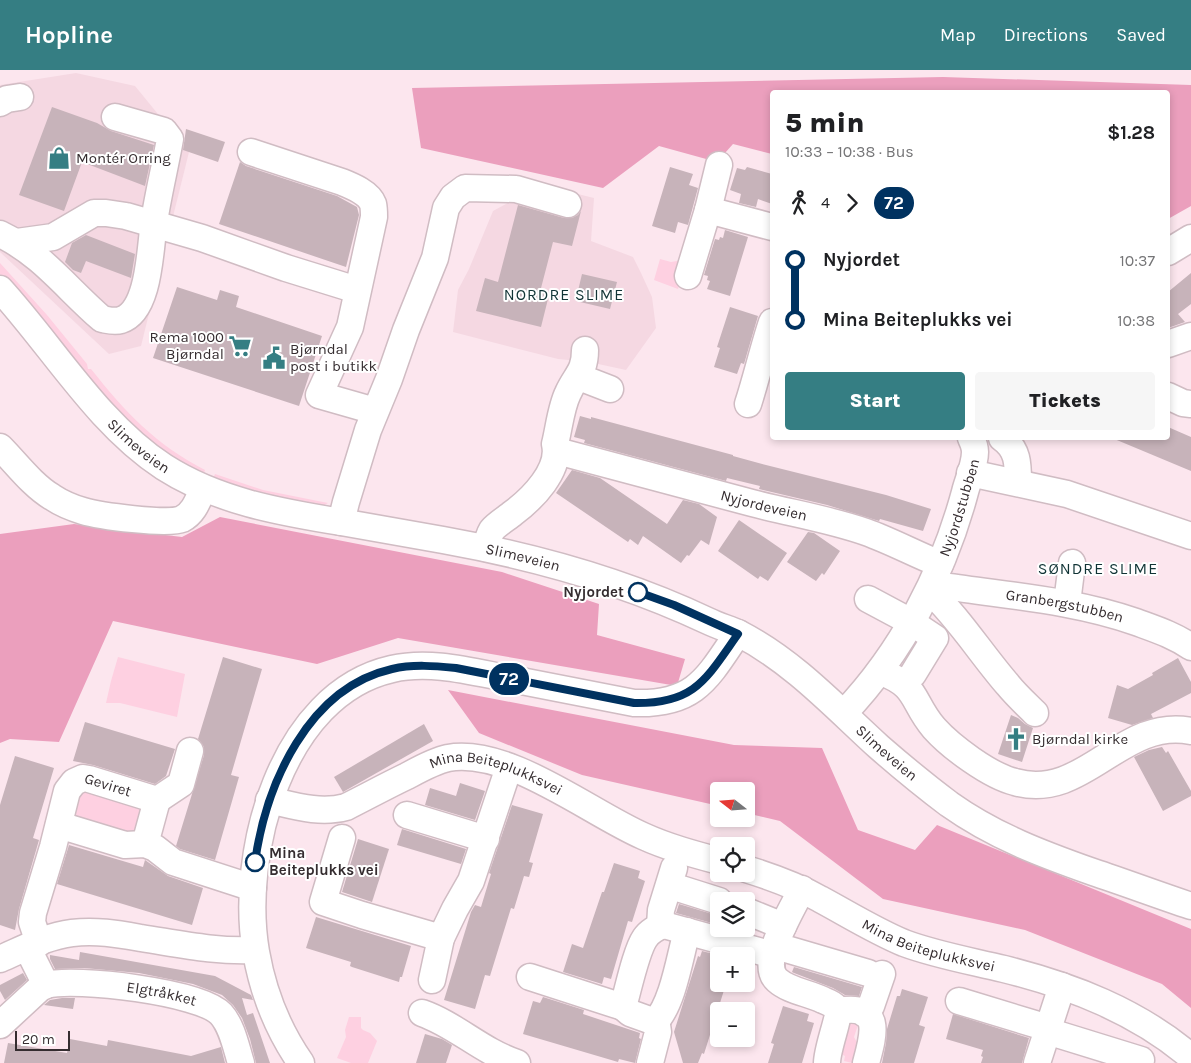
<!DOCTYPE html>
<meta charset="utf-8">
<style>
body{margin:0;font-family:Karla,sans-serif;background:#f6f6f6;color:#202124;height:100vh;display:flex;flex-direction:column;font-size:19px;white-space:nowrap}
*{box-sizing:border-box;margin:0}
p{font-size:16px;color:#757577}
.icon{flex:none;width:28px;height:28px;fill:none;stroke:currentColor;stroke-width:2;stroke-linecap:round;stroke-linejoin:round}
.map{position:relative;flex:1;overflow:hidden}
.panel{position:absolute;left:770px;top:20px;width:400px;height:350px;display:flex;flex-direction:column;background:#fff;border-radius:5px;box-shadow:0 2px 8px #0003}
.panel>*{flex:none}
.badge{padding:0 10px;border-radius:16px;font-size:18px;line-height:32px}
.needle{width:32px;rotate:287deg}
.buttons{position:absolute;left:710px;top:712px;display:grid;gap:10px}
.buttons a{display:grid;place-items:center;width:45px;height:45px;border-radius:5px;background:#fff;box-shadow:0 2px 8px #0003;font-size:25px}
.scale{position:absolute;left:15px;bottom:12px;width:55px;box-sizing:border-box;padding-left:5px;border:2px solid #352d30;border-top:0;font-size:14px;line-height:18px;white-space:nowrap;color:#352d30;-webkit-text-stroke:4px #fff;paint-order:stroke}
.map>.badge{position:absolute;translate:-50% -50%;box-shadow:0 0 0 2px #fff}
.legs{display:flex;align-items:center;gap:8px;height:55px;padding:0 15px;font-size:16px}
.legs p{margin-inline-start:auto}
.headline{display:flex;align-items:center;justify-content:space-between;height:85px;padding:0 15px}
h1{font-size:28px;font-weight:800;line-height:38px}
.cta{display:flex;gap:10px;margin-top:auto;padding:10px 15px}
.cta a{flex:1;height:58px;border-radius:5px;background:#357e83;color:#fff;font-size:20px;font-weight:800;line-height:58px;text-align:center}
.cta a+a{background:#f6f6f6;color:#202124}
ul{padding:0 15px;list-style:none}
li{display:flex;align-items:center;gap:18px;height:60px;font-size:19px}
li i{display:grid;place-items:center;width:8px;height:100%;margin:0 6px;background:currentColor}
li i::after{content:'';width:12px;height:12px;margin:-6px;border:4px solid;border-radius:50%;background:#fff}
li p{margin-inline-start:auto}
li:first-child i{background:linear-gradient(#0000 50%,currentColor 0)}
li:last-child i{background:linear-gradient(currentColor 50%,#0000 0)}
header{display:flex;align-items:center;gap:30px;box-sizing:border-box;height:70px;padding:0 25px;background:#357e83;color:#fff}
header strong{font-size:24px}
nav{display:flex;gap:28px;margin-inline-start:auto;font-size:18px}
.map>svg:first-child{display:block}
</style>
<header>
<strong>Hopline</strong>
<nav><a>Map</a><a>Directions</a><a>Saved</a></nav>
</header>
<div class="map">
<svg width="1191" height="993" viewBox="0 0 1191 993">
<rect width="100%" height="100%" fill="#fce6ee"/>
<g fill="#f5d8e2">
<polygon points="76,3 135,16 189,82 141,276 109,284 0,182 0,15"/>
<polygon points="525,111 594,128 591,171 633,187 641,203 652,227 656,258 626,300 589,292 558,289 453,262 458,220 469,199 493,141 515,129"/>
</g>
<g fill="#fed0e1">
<polygon points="660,189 671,192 677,191 684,198 678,219 654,210"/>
<path d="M0 193 47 245 87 294 88 299H91C126 343 155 374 205 400L203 407 158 381 115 341 0 204Z"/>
<polygon points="215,404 263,420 328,433 319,438 212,412"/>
<polygon points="118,587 185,604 177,647 120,633 106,633 111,611"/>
<polygon points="76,720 132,726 145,741 133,766 74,751"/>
<polygon points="349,947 361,947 361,958 363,960 370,963 377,971 368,993 351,993 337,988 346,967 345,960"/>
<polygon points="851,952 858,955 854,967 859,976 852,993 844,991 845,986 839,983"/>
</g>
<g fill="#eb9fbd">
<polygon points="943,7 1191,15 1191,136 1168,149 1168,22 772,22 772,84 733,74 717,92 659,76 603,118 421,78 412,18"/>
<polygon points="220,447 502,502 599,534 597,565 685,589 677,616 398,568 317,594 113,551 59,672 10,669 0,673 0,464 74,454 182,467"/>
<polygon points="448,620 734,675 822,678 858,760 915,780 937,755 1191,859 1191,938 1162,914 1025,860 883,829 780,751 746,743 746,721 719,721 719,736 582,705 479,663"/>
</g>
<g fill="#c7b3ba">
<polygon points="52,37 97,53 111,61 154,75 145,116 82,92 64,141 19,125"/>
<polygon points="186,59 225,72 218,92 183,80"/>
<polygon points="240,92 246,96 337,126 357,137 359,145 346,197 219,154"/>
<polygon points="670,97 693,104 689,115 698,118 688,155 678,152 675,163 652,156"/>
<polygon points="747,97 772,104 772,134 758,129 756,137 739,133 741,124 730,120 737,98 745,100"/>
<polygon points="518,135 564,148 572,148 578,145 581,141 572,176 553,172 540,222 549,225 541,257 476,241 485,208 498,212"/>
<polygon points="725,160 748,167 730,226 707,219 710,211 707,210 708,206 704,205 715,169 719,170 720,167 723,168"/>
<polygon points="86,165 135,184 131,208 86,191 81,203 73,200 65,192 72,173"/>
<polygon points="1191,203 1191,234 1178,244 1185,252 1168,258 1168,222"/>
<polygon points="582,204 617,212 610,239 580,232 580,230 576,229"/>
<polygon points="177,217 217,230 220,220 239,226 236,237 322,266 299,336 153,288"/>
<polygon points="730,237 758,246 744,294 741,293 737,304 714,297 720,278 717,277"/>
<polygon points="580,346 591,349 591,347 733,385 733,386 766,395 886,425 931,439 923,461 880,449 879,451 827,435 759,419 760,416 727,408 726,411 584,373 585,370 574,367"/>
<polygon points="1168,357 1191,367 1191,401 1112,368 1168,368"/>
<polygon points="572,400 600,408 667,454 683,430 699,434 717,447 709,475 701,470 689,486 687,485 681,493 643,466 638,475 630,469 628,472 556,423"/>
<polygon points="739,450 787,483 768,511 760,506 758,509 718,481"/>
<polygon points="808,462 814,463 840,481 824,505 822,503 816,511 787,492"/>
<polygon points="223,587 262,599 231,705 239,707 215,790 180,779 176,776 204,685 204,677 198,669"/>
<polygon points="1178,588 1191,612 1191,623 1151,644 1153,648 1132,655 1108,648 1117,615 1128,619 1153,605 1152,603"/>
<polygon points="1011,645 1018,648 1025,654 1033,658 1022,692 998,684"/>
<polygon points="85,652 175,679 166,706 155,714 93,695 73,691"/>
<polygon points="424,654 433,671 343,722 334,707"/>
<polygon points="1162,677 1166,683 1168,681 1191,721 1191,726 1163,741 1134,687 1149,680"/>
<polygon points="15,686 54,698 33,768 39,770 19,839 15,860 0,855 0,735"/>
<polygon points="460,713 485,721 475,750 425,735 430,718 456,726"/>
<polygon points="512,735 543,744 529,792 533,793 529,807 524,806 514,839 511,838 490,906 485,905 475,939 444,930 471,842 475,835 481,837 491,804 489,803"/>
<polygon points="402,759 466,779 461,794 397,775"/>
<polygon points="358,769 389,779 372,832 342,822"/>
<polygon points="69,775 143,797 145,790 168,806 203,818 192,855 57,814"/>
<polygon points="614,793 640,801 638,808 645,811 632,852 628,851 611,909 604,907 602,914 563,902 572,874 583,878 602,822 604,822"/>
<polygon points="679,834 719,846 719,855 676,843"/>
<polygon points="316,847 411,876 402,907 400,907 399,912 352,897 350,896 351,892 306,878"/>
<polygon points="702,881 721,886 719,886 719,915 725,917 704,984 702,983 698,993 683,993 674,962 698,886 700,887"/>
<polygon points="80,882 215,906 251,925 253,930 242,928 247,945 253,943 270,993 256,993 250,969 242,948 233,935 222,925 193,914 139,903 84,898 55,899 50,889 50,885 79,890"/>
<polygon points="794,897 862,917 859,926 845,925 833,918 794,903 792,902"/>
<polygon points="23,903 27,910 5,930 0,921 0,915"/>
<polygon points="902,919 928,927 919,955 925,957 914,993 882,993 886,973 887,959 897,926 900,926"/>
<polygon points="543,927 584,940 583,944 640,963 639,968 641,969 635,993 619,989 618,992 523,964 533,931 540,933"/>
<polygon points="62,928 75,928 73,939 44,935 50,930"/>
<polygon points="783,936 809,944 807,951 814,953 802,993 768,993 774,974 771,973"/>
<polygon points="953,944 1029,968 1022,993 981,993 983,987 981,986 983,980 946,969"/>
<polygon points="425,964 442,969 452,975 446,993 416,993"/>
<polygon points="70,969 107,976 108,970 191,986 221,977 225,993 4,993 8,973 67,983"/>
</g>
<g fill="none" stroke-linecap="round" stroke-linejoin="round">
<defs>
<g id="minor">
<polyline points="0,33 7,29 20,27"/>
<path d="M251 82 342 112C352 116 369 123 373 134 374 138 374 143 374 147L350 257 319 325 375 341"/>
<polyline points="708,140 719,95"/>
<path d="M0 164C42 184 67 219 102 249 108 250 114 252 121 250 150 241 150 177 154 152 158 125 165 97 170 69L164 61 115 47"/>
<polyline points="17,172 53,167 94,143 106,143 126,146 202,168 286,198 357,220"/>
<polyline points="1168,182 1191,168"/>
<polyline points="688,206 708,140 772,157"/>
<path id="s1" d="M0 219C53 277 98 354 164 397 217 431 279 442 341 452 375 458 409 464 443 470 532 486 626 512 708 551 718 556 729 559 740 564 794 592 835 637 879 677 902 697 925 716 949 734 994 766 1042 784 1093 802 1126 813 1158 825 1191 836"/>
<polyline points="1168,274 1191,266"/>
<polyline points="579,307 610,319"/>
<polyline points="1168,326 1183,333 1191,334"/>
<path d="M748 334C757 306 763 279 772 252"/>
<path d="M1002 368C1018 379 1018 394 1018 412"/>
<path d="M0 377C16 393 32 415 52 427 61 433 73 438 83 441 99 446 168 455 182 449 194 443 198 430 203 419"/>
<path id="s2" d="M557 381C622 398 687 416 752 433 790 443 829 449 866 462 891 471 915 484 940 494"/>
<polyline points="970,403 1067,424 1191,466"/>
<polyline points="341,452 346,432 368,360 389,309 406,260 435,188 446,138 453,127 465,118 516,119 568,134"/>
<path d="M486 478C487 473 489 465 492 460 497 454 507 448 513 443 532 429 561 400 555 374 559 358 561 337 568 323 576 305 585 302 585 280"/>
<path id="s3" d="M933 512 944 516C1009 526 1073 530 1136 552 1155 559 1174 565 1191 577"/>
<path d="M929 520C959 548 981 584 1008 615 1016 625 1026 634 1035 643"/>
<polyline points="868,529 911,552 935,568 913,604"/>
<polyline points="1067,533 1072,493"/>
<path d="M881 602C919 616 911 631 934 658 951 677 990 706 1015 712 1084 732 1121 647 1191 661"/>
<path id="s4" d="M844 643C902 582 943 504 965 422 968 410 975 395 975 382 975 377 973 372 971 368"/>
<path id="s5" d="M269 730C295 736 320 744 346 737 366 727 386 716 407 706 420 699 434 691 448 688 508 677 590 743 643 766 667 777 693 784 719 791"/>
<polyline points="407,745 486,769"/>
<polyline points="59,755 125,775 145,774 155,778 173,792 253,818"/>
<polyline points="342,768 323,832 362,845 441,868"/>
<polyline points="145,774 157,730"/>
<path id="s6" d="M746 799C772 807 797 816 820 829 848 844 875 861 904 873 936 885 971 891 1004 899 1072 916 1137 941 1191 987"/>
<polyline points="681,819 719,831"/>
<path d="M802 819C793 838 758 893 777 910 789 921 809 923 823 930 828 932 836 935 838 941 839 949 827 979 827 993"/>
<polyline points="746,841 783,856"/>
<polyline points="660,856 661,840 674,798"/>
<path id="s7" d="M39 873 32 852 33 843 53 777 67 721 74 712 83 708 89 709 157 730 181 714 190 681"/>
<path id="s8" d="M30 876 32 887 46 915C75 907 201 922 221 944 232 956 236 977 241 993"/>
<polyline points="776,876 868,903"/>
<path d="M0 889C23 879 47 866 72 863 96 860 118 864 141 868 180 874 216 882 255 880"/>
<polyline points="530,907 623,937"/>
<polyline points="432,910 441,868 455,839 471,811 509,697"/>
<polyline points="959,931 1048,958"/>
<path d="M838 941C883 933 874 964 866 993"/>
<path d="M422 943C456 955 481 981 517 993"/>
<polyline points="865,944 871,936 882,904"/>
<path d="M655 952C673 934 680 886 687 861"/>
<polyline points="0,955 40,918 46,915"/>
<polyline points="1047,961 1141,990"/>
<path d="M301 993C278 960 263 922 256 882 239 784 281 624 392 599 431 590 473 602 511 609 552 617 593 625 634 633 695 635 707 609 738 563"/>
<path d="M650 993 658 962 657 955 655 952 630 943 623 937C628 920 636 881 645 868 649 862 657 857 664 855L773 885"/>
<polyline points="1037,993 1062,916"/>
</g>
</defs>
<use href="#minor" stroke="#d0bcc3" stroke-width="29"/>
<use href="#minor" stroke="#fff" stroke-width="26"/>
</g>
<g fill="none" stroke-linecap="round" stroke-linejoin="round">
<defs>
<path id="line-1" d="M255 792C266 714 308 618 392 599 413 594 435 596 456 598L634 633C695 634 706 609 738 564L674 535 638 522"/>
</defs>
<use href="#line-1" stroke="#fff" stroke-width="11"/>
<use href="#line-1" stroke="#003260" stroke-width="8"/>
</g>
<defs>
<symbol id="shop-bare" viewBox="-9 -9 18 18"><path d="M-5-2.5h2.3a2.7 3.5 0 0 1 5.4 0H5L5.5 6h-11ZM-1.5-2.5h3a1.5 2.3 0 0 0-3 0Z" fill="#357e83" stroke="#fff" stroke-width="2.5" paint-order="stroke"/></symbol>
<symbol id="supermarket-bare" viewBox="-9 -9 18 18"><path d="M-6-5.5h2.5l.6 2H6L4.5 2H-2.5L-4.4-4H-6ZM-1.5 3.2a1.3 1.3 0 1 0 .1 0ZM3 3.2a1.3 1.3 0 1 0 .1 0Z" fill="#357e83" stroke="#fff" stroke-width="2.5" paint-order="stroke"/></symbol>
<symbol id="civic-bare" viewBox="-9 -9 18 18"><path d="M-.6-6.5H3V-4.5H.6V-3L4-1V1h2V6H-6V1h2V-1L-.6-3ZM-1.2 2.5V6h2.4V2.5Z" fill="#357e83" stroke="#fff" stroke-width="2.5" paint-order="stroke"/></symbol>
<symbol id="church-bare" viewBox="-9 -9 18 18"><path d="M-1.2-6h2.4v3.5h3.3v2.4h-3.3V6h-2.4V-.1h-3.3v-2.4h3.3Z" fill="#357e83" stroke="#fff" stroke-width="2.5" paint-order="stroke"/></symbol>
</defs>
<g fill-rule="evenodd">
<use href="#shop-bare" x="43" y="72" width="32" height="32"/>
<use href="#supermarket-bare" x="224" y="260" width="32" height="32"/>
<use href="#civic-bare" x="258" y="272" width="32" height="32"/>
<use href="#church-bare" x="1000" y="653" width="32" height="32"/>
</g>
<g fill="#fff" stroke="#003260" stroke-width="2.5">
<circle cx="638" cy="522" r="9"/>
<circle cx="255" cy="792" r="9"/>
</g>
<g text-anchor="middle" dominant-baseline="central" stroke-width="4" stroke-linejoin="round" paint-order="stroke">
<g font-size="15" fill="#352d30" stroke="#fff" text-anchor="start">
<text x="76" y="88">Montér Orring</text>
<text x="224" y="267" text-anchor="end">Rema 1000<tspan x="224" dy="17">Bjørndal</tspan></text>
<text x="290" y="279">Bjørndal<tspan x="290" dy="17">post i butikk</tspan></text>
<text x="1032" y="669">Bjørndal kirke</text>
</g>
<g font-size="15" fill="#352d30" stroke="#fff">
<text stroke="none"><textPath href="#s1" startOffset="210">Slimeveien</textPath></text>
<text stroke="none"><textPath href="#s2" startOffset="214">Nyjordeveien</textPath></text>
<text stroke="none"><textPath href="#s4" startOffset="238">Nyjordstubben</textPath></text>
<text stroke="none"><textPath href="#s1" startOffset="615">Slimeveien</textPath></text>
<text stroke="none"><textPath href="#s3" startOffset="134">Granbergstubben</textPath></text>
<text stroke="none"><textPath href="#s1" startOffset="1035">Slimeveien</textPath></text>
<text stroke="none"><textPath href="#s5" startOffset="242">Mina Beiteplukksvei</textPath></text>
<text stroke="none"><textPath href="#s7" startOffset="205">Geviret</textPath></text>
<text stroke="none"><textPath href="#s6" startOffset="199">Mina Beiteplukksvei</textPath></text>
<text stroke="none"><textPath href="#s8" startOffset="159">Elgtråkket</textPath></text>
</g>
<g font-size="15" font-weight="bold" fill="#352d30" stroke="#fff" text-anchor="end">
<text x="624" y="522">Nyjordet</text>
<text x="269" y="783" text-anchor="start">Mina<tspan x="269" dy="17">Beiteplukks vei</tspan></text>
</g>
<g font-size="16" letter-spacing="1" fill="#113436" stroke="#fff">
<text x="564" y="224">NORDRE SLIME</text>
<text x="1098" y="498">SØNDRE SLIME</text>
</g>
</g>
</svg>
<div class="buttons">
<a><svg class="needle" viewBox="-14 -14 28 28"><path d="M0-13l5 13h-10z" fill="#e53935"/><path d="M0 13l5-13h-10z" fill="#757577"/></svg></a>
<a><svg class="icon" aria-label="locate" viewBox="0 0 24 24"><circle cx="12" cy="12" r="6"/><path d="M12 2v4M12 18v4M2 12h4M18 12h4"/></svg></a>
<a><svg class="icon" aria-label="layers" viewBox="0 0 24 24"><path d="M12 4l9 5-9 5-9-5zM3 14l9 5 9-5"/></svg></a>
<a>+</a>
<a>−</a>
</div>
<div class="scale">20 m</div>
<b class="badge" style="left:509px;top:609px;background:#003260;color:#fff">72</b>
<section class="panel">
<div class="headline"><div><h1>5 min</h1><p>10:33 – 10:38 · Bus</p></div><b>$1.28</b></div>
<div class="legs"><svg class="icon" aria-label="walk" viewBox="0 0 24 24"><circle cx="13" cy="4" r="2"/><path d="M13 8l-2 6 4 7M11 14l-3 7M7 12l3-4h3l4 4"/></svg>4<svg class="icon" aria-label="forward" viewBox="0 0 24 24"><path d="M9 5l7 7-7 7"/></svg><b class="badge" style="background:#003260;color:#fff">72</b></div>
<ul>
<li><i style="color:#003260"></i><b>Nyjordet</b><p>10:37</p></li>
<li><i style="color:#003260"></i><b>Mina Beiteplukks vei</b><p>10:38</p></li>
</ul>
<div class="cta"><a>Start</a><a>Tickets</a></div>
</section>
</div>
